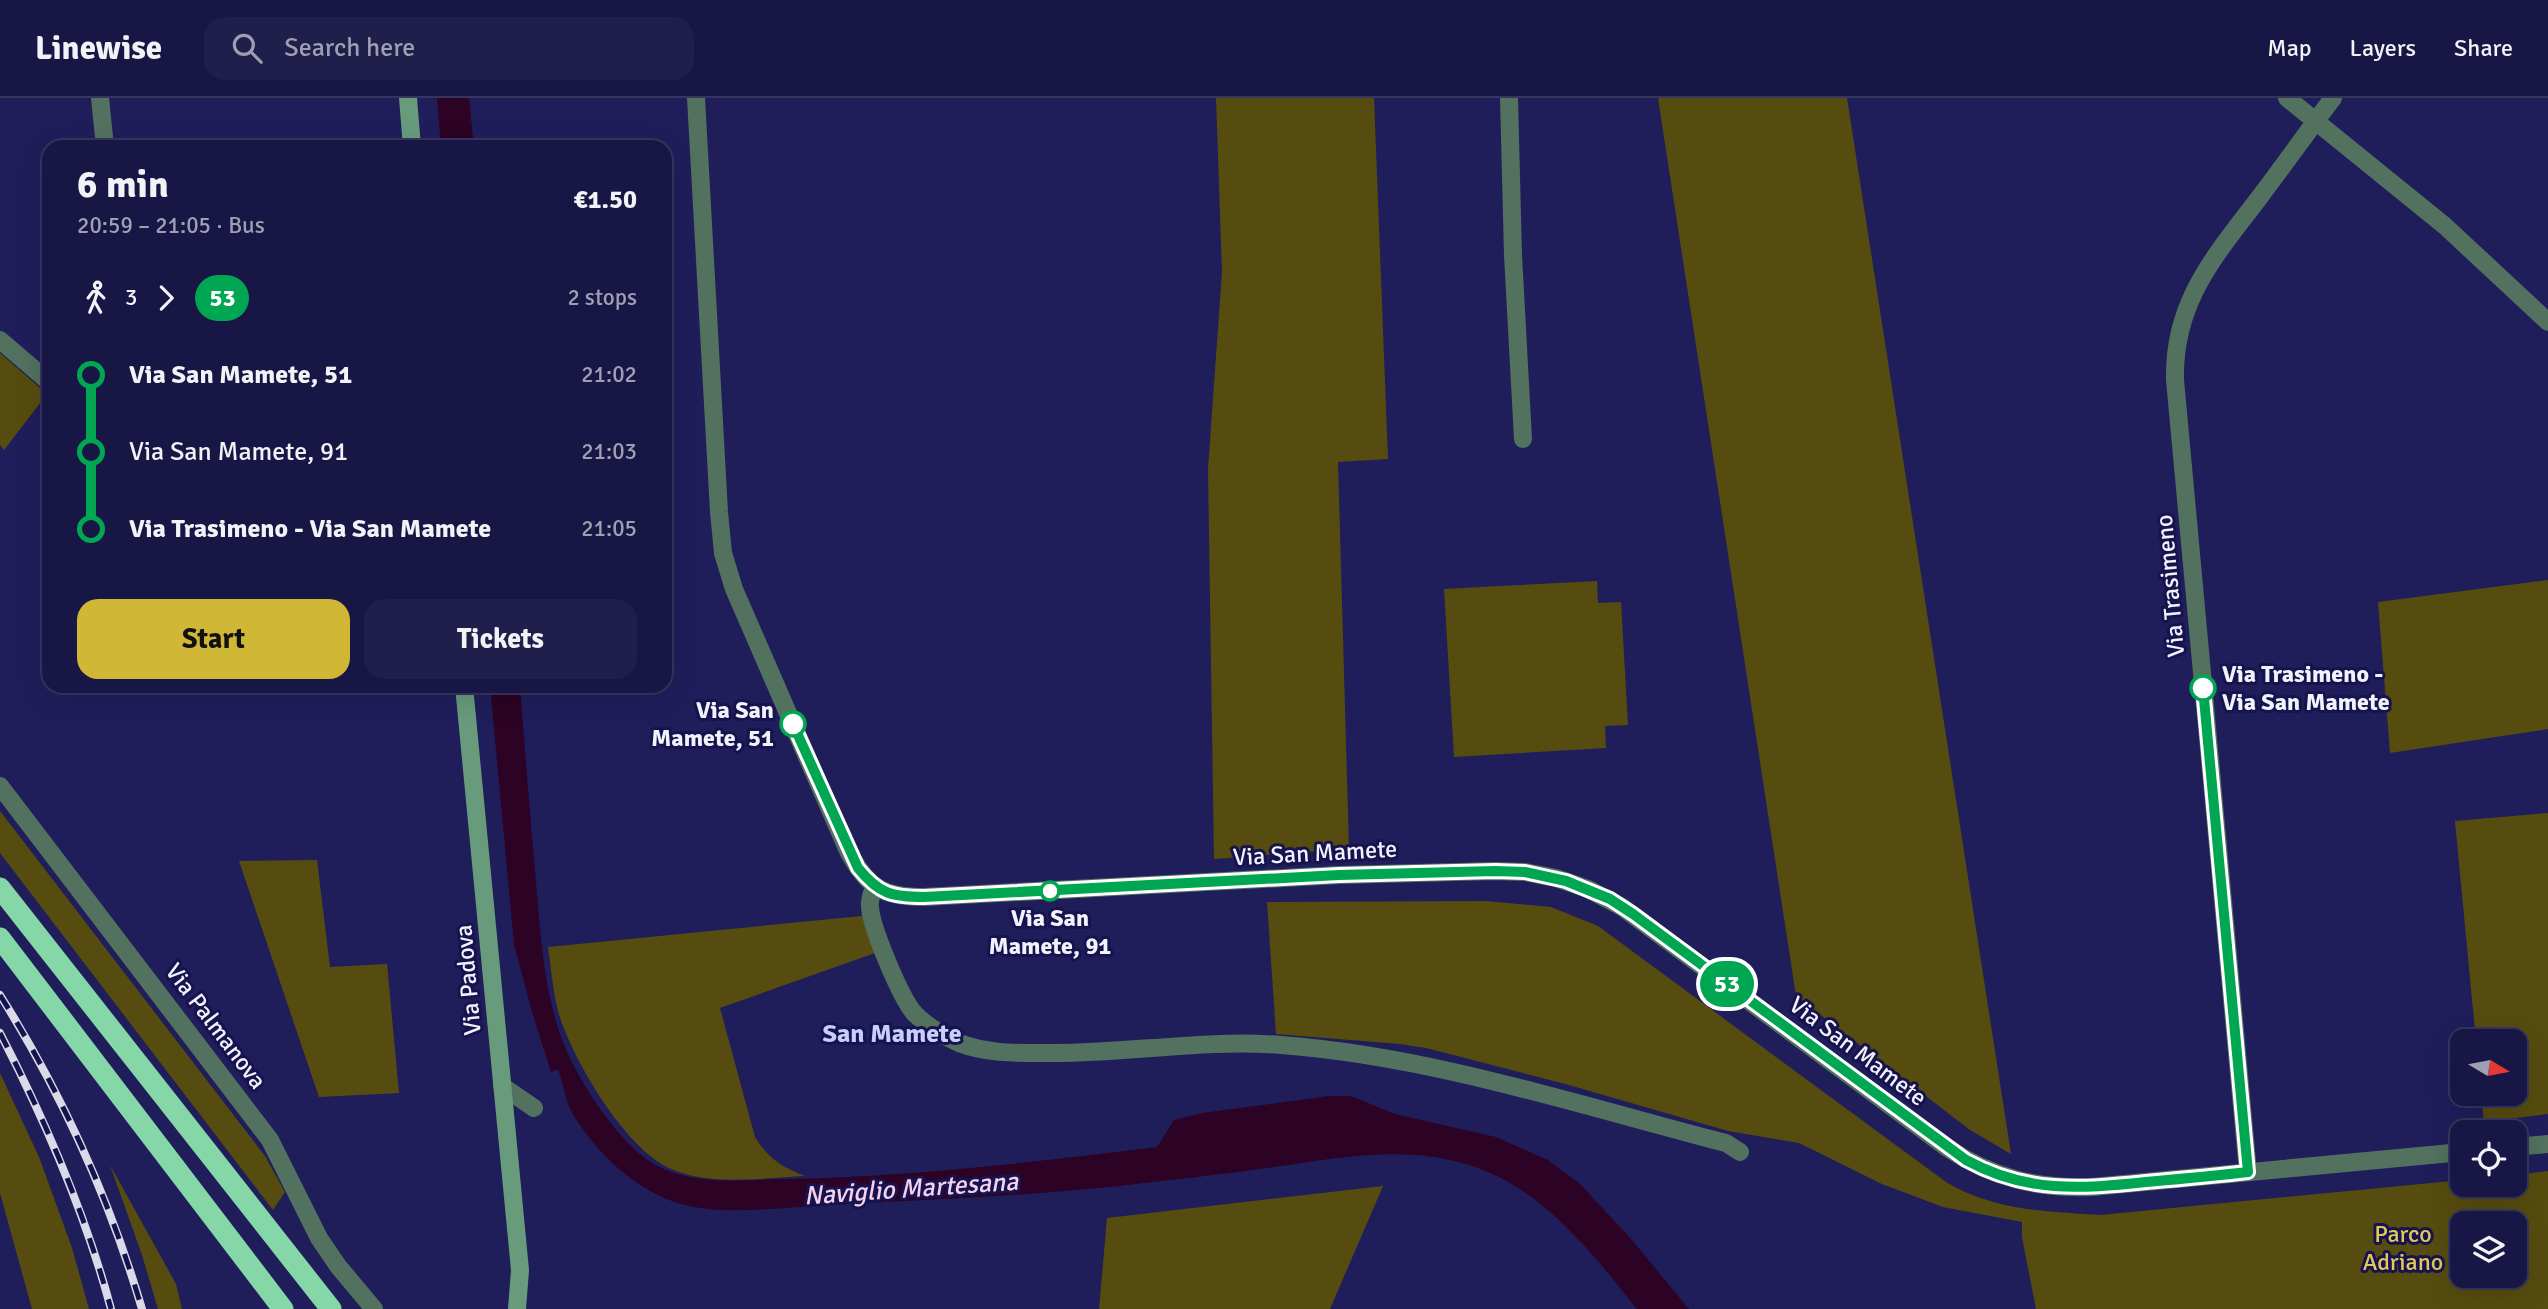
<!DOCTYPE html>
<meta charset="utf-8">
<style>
body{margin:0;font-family:Signika,sans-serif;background:#201f4b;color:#f1f3f6;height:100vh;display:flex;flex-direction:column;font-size:26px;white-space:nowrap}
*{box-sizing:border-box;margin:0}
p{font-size:23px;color:#9e9fb2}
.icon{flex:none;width:38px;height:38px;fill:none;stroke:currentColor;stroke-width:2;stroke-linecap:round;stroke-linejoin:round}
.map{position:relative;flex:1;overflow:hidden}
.panel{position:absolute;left:42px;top:42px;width:630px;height:553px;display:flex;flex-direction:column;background:#171644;border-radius:21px;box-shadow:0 7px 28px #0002,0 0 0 2px #36355d}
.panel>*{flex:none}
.badge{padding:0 14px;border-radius:23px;font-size:24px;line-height:46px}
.needle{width:46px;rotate:100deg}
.fabs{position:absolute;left:2450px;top:931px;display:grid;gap:14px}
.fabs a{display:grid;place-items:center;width:77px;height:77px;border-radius:14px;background:#171644;box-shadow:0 7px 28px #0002,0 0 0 2px #36355d;font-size:35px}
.map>.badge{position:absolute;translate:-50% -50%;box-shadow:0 0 0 4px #fff}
.legs{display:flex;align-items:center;gap:10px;height:77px;padding:0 35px;font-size:23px}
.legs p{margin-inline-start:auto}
.head{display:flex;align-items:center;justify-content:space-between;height:119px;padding:0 35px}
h1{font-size:38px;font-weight:700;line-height:52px}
.primary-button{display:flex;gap:14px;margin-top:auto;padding:14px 35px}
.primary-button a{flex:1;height:80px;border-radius:21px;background:#d1b736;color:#111;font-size:28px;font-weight:700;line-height:80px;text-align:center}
.primary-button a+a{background:#201f4b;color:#f1f3f6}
ul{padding:0 35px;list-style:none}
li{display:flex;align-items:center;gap:24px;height:77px;font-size:26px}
li i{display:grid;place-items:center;width:10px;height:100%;margin:0 9px;background:currentColor}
li i::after{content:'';width:18px;height:18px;margin:-9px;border:5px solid;border-radius:50%;background:#171644}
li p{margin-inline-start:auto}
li:first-child i{background:linear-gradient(#0000 50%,currentColor 0)}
li:last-child i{background:linear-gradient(currentColor 50%,#0000 0)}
header{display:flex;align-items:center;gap:42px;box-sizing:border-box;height:98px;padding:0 35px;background:#171644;border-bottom:2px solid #36355d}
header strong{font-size:33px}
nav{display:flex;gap:38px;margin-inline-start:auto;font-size:24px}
.search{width:490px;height:63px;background:#201f4b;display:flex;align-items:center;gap:18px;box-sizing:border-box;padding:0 24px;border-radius:21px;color:#9e9fb2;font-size:26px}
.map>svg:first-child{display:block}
</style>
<header>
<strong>Linewise</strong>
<div class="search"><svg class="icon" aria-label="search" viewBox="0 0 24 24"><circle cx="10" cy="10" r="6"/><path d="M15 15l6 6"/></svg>Search here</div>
<nav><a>Map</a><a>Layers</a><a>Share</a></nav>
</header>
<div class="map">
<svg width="2548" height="1211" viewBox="0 0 2548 1211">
<rect width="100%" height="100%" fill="#1f1e5b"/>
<g fill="#574c0f" fill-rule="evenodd">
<polygon points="1216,0 1374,0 1388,361 1338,364 1349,751 1214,761 1208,371 1222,174"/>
<polygon points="1658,0 1847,0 2011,1056 1970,1032 1796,898"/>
<polygon points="0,255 47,296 4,352 0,347"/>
<polygon points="2548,482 2548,631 2390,655 2378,504"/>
<polygon points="1597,483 1598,505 1621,504 1628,627 1605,628 1606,650 1454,659 1444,491"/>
<polygon points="0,713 265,1058 285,1094 273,1112 0,755"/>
<polygon points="2548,715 2548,1016 2484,1024 2481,996 2515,996 2515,943 2476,943 2455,723"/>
<polygon points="317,762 330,869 387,866 399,995 319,999 239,763"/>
<path d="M1487 803 1551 809 1598 828 1946 1084C1992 1112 2047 1114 2100 1117L2462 1082V1087H2515V1077L2548 1073V1211H2036L2022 1139V1124L1943 1109 1882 1086 1799 1045 1728 1033 1569 987 1426 950 1400 946 1276 936 1267 804ZM2462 1125H2515V1178H2462Z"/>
<path d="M862 818 875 855 720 910 755 1039C769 1061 780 1068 805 1078 761 1080 707 1089 667 1069 623 1047 571 959 558 913 553 893 551 870 548 849Z"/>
<polygon points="0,975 39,1059 72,1150 89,1211 32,1211 0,1095"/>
<polygon points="110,1067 176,1186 182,1211 158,1211 142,1157"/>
<polygon points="1383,1088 1330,1211 1099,1211 1107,1120"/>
</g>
<g fill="#2c0324">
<polygon points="437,0 469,0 474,49 441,49"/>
<path d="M490 588H520C525 653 530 718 536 783 540 832 543 883 558 930 570 971 616 1044 654 1066 691 1088 741 1082 783 1081 909 1079 1033 1064 1157 1049L1174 1022 1202 1015 1329 998H1351L1395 1016 1496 1039 1548 1062 1580 1086 1632 1142 1689 1211H1637C1591 1154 1543 1090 1469 1067 1399 1045 1330 1062 1259 1071 1213 1078 1166 1082 1120 1088 1023 1098 926 1102 829 1107 782 1109 717 1120 672 1103 630 1088 592 1050 570 1011 566 1002 562 982 558 971L551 974 532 914 514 846Z"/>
</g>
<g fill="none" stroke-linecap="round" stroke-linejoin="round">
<g stroke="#52715e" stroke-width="18">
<polyline points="100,0 105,49"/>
<path d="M696 0 719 414 723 455 734 491 848 753C868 790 883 799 924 799L1339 777 1495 773 1525 774 1556 780 1588 791 1622 809 1946 1049C1992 1080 2038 1091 2092 1089L2462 1054"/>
<polyline points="1509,0 1513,157 1523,341"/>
<polyline points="2287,0 2445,128 2548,224"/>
<polyline points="0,242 49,284"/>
<polyline points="0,688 270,1042 319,1140 338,1168 374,1211"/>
<path d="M874 789C872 795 869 802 870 809 871 829 901 901 915 916 927 928 943 938 959 945 988 956 1018 955 1048 955 1125 956 1204 941 1281 947 1427 958 1569 1004 1710 1041L1726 1045 1740 1054"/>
<polyline points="502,988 534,1010"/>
<polyline points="2515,1049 2548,1046"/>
<path d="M2248 1074 2175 282C2173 204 2215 158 2259 100 2284 67 2308 33 2333 0"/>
</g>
<g stroke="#679b7c" stroke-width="18">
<polyline points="408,0 412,49"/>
<polyline points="464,588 520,1172 517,1211"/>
</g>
<g stroke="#85d7a8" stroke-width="21">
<polyline points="0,790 331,1211"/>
<polyline points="0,840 283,1211"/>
</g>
<defs>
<g id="rail">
<path d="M0 897C62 996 109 1099 142 1211"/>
<path d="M0 935C46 1024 85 1114 111 1211"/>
</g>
</defs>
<use href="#rail" stroke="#dadae8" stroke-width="8"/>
<use href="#rail" stroke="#17134f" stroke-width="5" stroke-dasharray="16" stroke-linecap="butt"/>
</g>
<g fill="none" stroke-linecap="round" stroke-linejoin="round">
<defs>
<path id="line-1" d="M793 626 858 770C879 796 892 799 924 799L1339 777 1495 773 1525 774 1566 783 1610 801 1633 816 1966 1062C2026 1095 2080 1091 2146 1084 2180 1081 2214 1078 2248 1074L2203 590"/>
</defs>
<use href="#line-1" stroke="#fff" stroke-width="16"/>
<use href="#line-1" stroke="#00a651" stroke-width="10"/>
</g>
<g fill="#fff" stroke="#00a651" stroke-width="3.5">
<circle cx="2203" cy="590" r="12"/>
<circle cx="793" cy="626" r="12"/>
<circle cx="1050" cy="793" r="9"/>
</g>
<g text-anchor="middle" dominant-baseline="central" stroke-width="6" stroke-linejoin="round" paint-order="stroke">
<g font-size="24" fill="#f1f2fa" stroke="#17134f">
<text transform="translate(2170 488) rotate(-95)">Via Trasimeno</text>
<text transform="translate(1315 755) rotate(-3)">Via San Mamete</text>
<text transform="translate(468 882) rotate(-95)">Via Padova</text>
<text transform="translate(216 928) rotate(53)">Via Palmanova</text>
<text transform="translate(1858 953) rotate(37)">Via San Mamete</text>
</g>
<g font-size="24" font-weight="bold" fill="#f1f2fa" stroke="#17134f" text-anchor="start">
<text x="2222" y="576">Via Trasimeno -<tspan x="2222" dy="28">Via San Mamete</tspan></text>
<text x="774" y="612" text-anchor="end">Via San<tspan x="774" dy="28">Mamete, 51</tspan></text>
<text x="1050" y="820" text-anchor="middle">Via San<tspan x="1050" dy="28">Mamete, 91</tspan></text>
</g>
<g font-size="24" fill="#e0c95a" stroke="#17134f">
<text x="2403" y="1136">Parco<tspan x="2403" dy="28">Adriano</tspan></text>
</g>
<g font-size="26" font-weight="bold" fill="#c7cefb" stroke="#17134f">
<text x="892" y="936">San Mamete</text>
</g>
<g font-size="26" font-style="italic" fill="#f6d1eb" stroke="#17134f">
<text transform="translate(911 1091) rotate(-4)">Naviglio Martesana</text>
</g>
</g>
</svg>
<div class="fabs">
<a><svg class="needle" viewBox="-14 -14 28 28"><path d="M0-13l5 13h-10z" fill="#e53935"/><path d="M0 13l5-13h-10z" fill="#9e9fb2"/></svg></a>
<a><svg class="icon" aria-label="locate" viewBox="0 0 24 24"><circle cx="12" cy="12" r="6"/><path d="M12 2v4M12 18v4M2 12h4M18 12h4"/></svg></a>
<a><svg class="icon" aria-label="layers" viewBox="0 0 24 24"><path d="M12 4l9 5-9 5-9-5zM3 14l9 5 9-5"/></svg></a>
</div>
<b class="badge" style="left:1727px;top:886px;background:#00a651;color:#fff">53</b>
<section class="panel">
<div class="head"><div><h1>6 min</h1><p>20:59 – 21:05 · Bus</p></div><b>€1.50</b></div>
<div class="legs"><svg class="icon" aria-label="walk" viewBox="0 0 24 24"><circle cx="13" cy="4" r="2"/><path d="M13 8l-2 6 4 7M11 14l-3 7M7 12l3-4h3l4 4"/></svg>3<svg class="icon" aria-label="forward" viewBox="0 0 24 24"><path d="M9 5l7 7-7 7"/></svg><b class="badge" style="background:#00a651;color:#fff">53</b><p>2 stops</p></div>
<ul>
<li><i style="color:#00a651"></i><b>Via San Mamete, 51</b><p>21:02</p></li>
<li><i style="color:#00a651"></i><span>Via San Mamete, 91</span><p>21:03</p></li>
<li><i style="color:#00a651"></i><b>Via Trasimeno - Via San Mamete</b><p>21:05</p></li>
</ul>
<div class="primary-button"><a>Start</a><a>Tickets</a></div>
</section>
</div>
